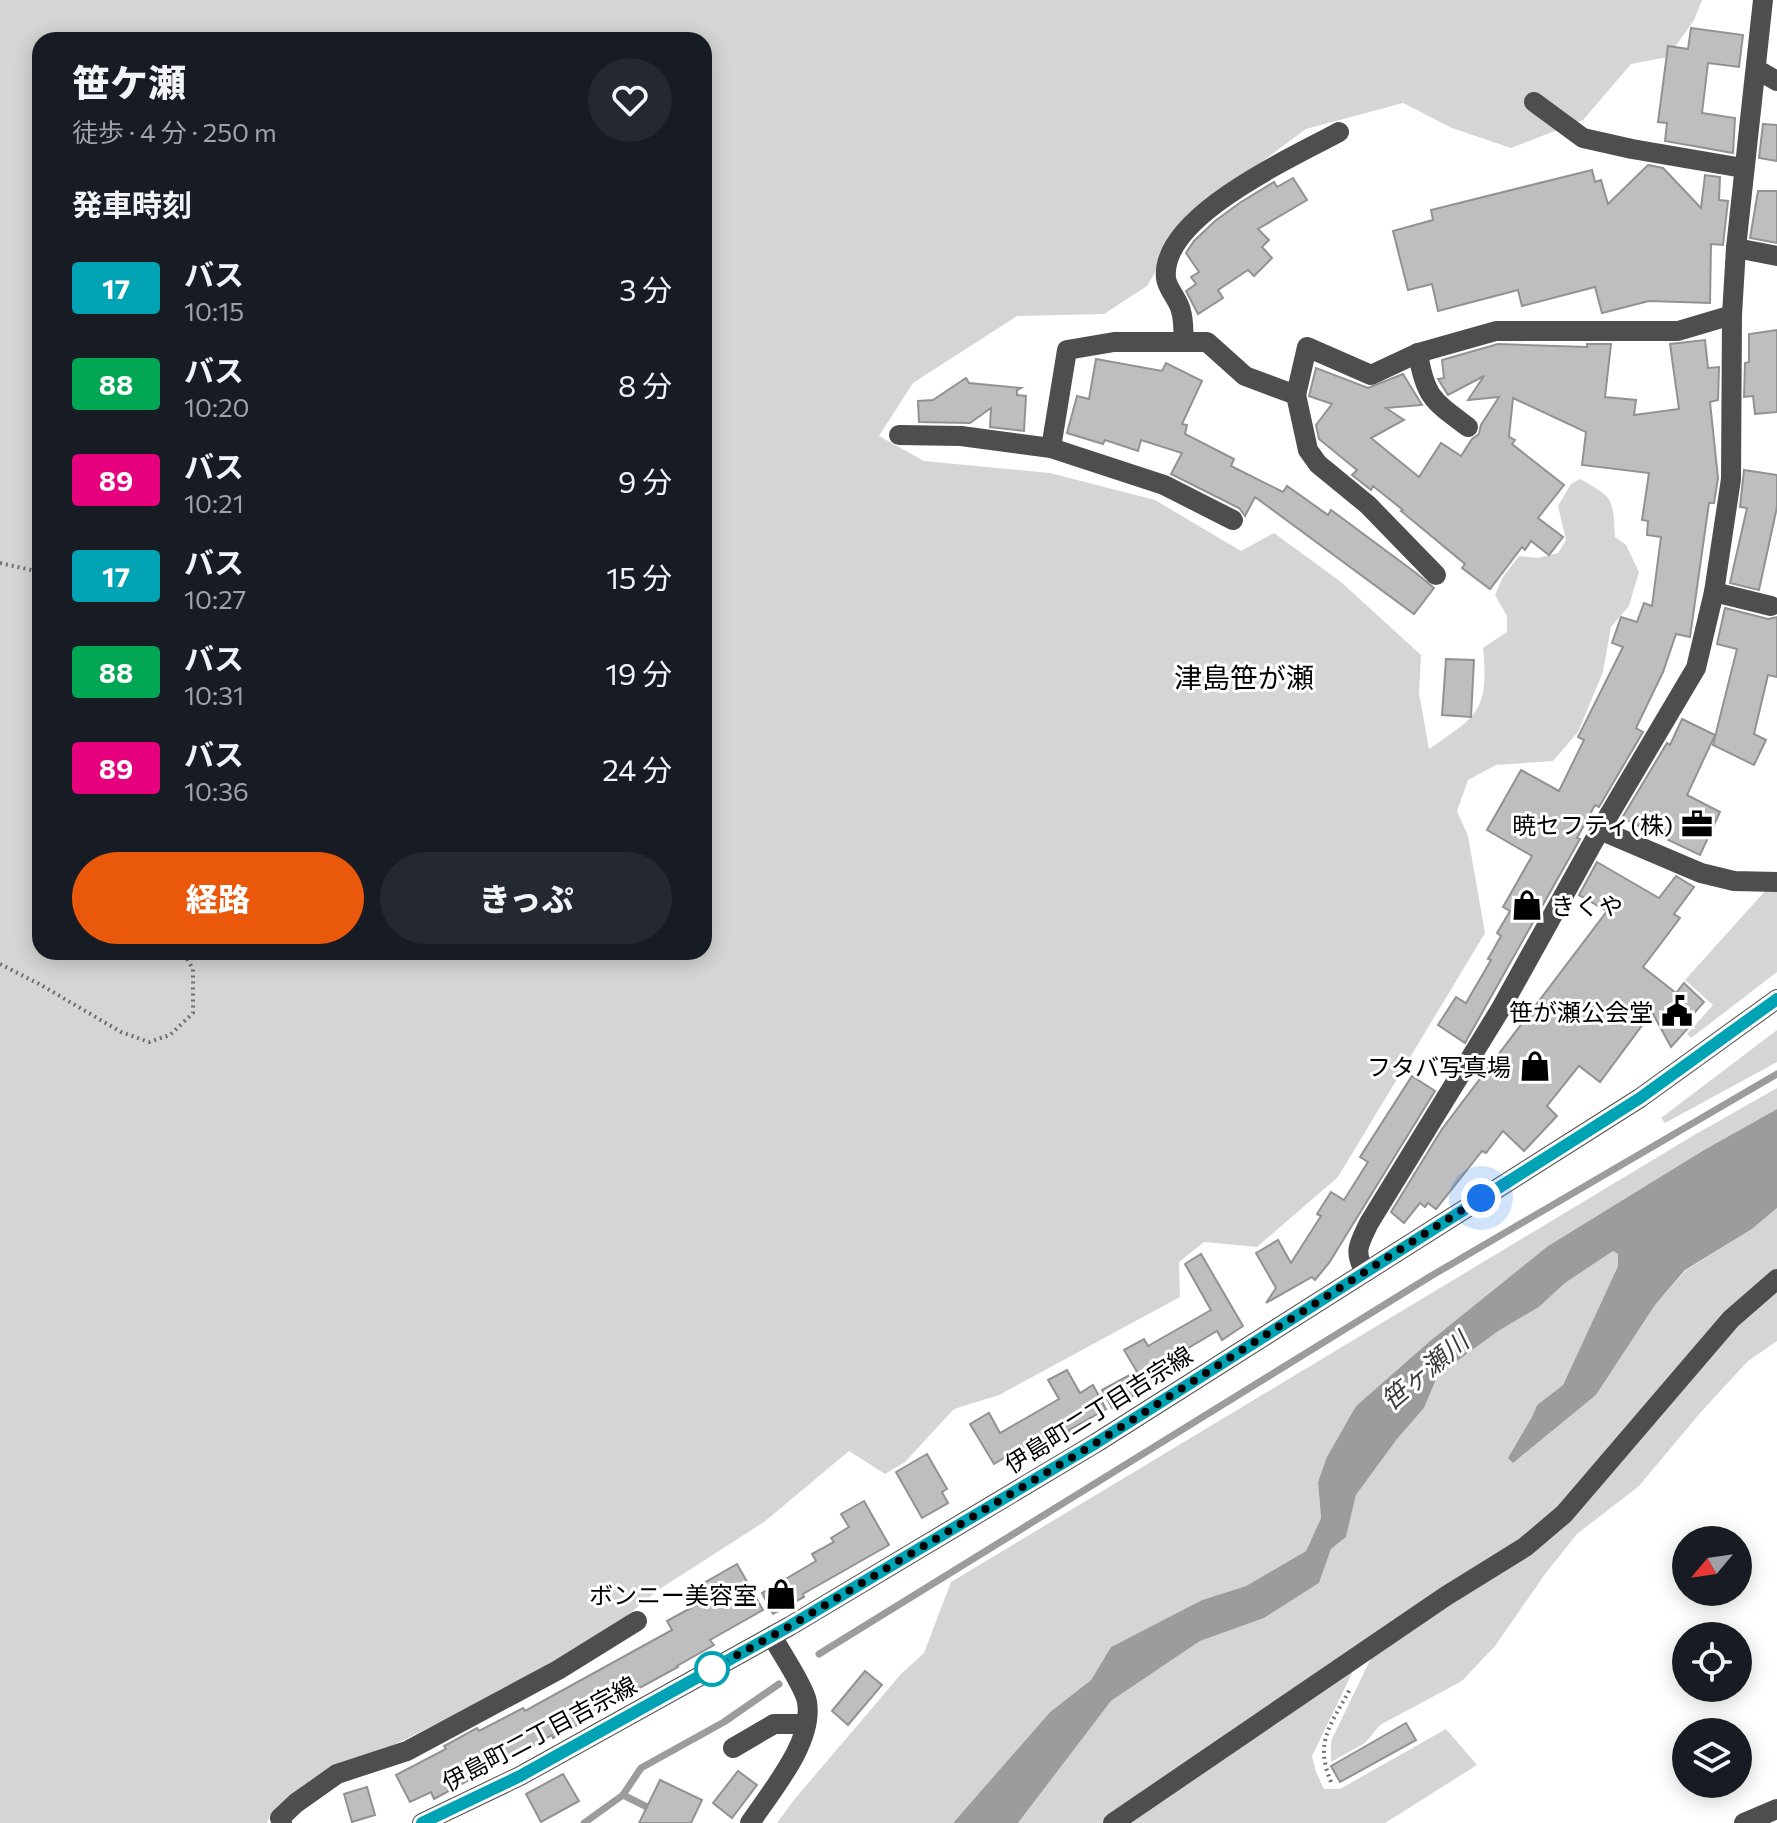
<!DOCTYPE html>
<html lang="ja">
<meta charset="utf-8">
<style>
body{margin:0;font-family:Commissioner,"Noto Sans JP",sans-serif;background:#242831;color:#f1f3f6;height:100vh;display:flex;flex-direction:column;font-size:30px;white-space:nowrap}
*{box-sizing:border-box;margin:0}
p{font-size:26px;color:#9ea1a6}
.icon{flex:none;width:44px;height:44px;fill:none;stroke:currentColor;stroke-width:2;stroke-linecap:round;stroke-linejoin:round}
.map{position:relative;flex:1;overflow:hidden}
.drawer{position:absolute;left:32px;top:32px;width:680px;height:928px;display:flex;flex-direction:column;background:#171b24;border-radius:24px;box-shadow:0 4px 20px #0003}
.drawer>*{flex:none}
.badge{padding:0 16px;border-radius:6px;font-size:28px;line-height:52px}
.needle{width:52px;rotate:241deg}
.fabs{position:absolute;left:1672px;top:1526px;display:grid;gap:16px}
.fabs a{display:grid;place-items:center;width:80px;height:80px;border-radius:50%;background:#171b24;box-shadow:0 4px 20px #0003;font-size:40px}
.you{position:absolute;width:40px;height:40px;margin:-20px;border:6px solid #fff;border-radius:50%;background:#1a73e8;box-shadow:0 0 0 12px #1a73e833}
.map>.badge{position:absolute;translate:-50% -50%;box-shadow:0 0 0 4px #fff}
h2{padding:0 40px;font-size:30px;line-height:72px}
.round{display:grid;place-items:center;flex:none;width:84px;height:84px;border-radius:42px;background:#242831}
.summary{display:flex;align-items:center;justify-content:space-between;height:136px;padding:0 40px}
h1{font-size:38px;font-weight:800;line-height:60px}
.cta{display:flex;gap:16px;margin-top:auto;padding:16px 40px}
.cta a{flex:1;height:92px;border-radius:48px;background:#ea580c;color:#fff;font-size:32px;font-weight:800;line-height:92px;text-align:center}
.cta a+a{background:#242831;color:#f1f3f6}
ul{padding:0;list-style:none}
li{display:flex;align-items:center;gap:24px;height:96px;padding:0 40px}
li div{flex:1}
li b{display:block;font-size:30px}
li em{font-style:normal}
li .badge{min-width:88px;font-weight:700;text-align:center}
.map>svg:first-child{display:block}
</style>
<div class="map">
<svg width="1777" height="1823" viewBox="0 0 1777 1823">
<rect width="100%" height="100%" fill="#fff"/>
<g fill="#d5d5d5" fill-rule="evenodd">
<path d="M0 0H1702L1694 20 1668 57 1631 64 1583 120 1511 148 1452 128 1403 103 1306 129 1187 217 1147 286 1104 314 1017 316 913 383 879 436 924 461 1050 473 1155 500 1241 551 1274 533 1341 582 1421 655 1419 693 1429 749C1478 715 1489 711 1483 648L1507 632V616L1495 595 1503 577 1519 556 1538 558 1558 553 1566 540 1558 506 1571 484 1580 479C1614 498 1613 498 1615 537L1626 545 1639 572 1629 606 1611 627 1603 672 1578 732 1553 761 1496 765 1468 780 1457 811 1468 836 1485 933 1338 1177 1257 1247 1204 1242 1179 1262 1180 1297 999 1395 954 1409 905 1462 885 1474 849 1451 764 1522 658 1590 612 1628 555 1665 293 1795 271 1813 267 1823H0ZM40 40H704V952H40Z"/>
<polygon points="1766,890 1777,891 1777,972 1691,1038 1687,1034 1713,1005 1685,980"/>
<polygon points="1777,1030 1777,1062 1665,1123 1661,1118"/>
<polygon points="1777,1088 1777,1109 1704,1150 1548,1246 1430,1341 1356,1406 1318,1481 1321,1518 1306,1551 1246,1586 1202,1600 1111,1647 1091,1680 1050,1712 953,1823 777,1823 794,1800 901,1674 924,1653 951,1582 1696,1134"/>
<polygon points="1777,1208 1777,1271 1560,1511 1521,1543 1118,1809 1102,1823 1018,1823 1111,1701 1200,1641 1264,1618 1319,1583 1331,1549 1346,1537 1356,1495 1397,1439 1424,1408 1438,1375 1498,1330 1539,1307 1565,1283 1613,1251 1618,1254 1618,1266 1563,1385 1537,1405 1513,1463 1596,1395 1655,1305 1686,1270 1752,1229"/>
<polygon points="1777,1287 1777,1341 1748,1361 1700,1413 1639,1486 1577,1534 1545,1574 1495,1646 1462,1681 1380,1725 1365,1743 1331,1762 1331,1741 1373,1654 1528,1554 1736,1324"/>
<polygon points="1356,1665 1312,1756 1316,1772 1324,1789 1340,1789 1446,1729 1477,1765 1385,1823 1126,1823"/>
</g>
<polygon fill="#9c9c9c" points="1777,1109 1777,1208 1752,1229 1685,1270 1655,1305 1596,1395 1513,1463 1508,1458 1532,1417 1537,1405 1563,1385 1618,1266 1618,1254 1613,1251 1565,1283 1539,1307 1498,1331 1438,1375 1424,1408 1397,1439 1356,1495 1346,1537 1331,1549 1319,1583 1264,1618 1200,1641 1111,1701 1018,1823 953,1823 1050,1712 1091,1680 1111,1647 1202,1600 1246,1586 1306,1551 1321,1518 1318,1482 1327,1457 1356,1406 1430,1341 1548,1246 1704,1150"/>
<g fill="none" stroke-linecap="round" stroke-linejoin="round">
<g stroke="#9c9c9c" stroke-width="7">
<polyline points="819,1654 1431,1276 1777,1074"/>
<polyline points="623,1795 653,1810"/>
<polyline points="584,1823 623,1795 641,1768 724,1722 779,1684"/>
</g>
</g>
<g fill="#bebebe" stroke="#929292" stroke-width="2">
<polygon points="1691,28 1743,35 1739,67 1708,63 1702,113 1735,118 1733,153 1665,141 1667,123 1658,122 1668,46 1688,49"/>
<polygon points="1763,124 1777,125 1777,161 1759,158"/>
<polygon points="1648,165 1663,168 1701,208 1705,175 1720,177 1719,200 1728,201 1723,245 1711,244 1710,303 1649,301 1602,313 1595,287 1522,306 1518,290 1438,311 1432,284 1408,290 1393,231 1433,220 1431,210 1592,170 1595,182 1601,180 1608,204"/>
<polygon points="1293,178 1307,200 1258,229 1269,240 1262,247 1272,258 1254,276 1248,270 1218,290 1223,298 1198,314 1186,291 1196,284 1191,277 1199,272 1186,253 1194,241 1215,221 1241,202 1274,182 1277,187"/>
<polygon points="1758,191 1777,191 1777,243 1750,238"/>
<polygon points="1777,330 1777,412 1755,414 1753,396 1744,397 1745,363 1749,362 1749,334"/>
<polygon points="1705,340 1708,368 1719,367 1718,400 1710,402 1718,478 1714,503 1709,503 1690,637 1676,634 1663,672 1636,728 1643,732 1599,807 1595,805 1577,838 1580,839 1465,1043 1438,1025 1456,997 1466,1003 1491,960 1488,959 1501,936 1497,933 1510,911 1503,907 1532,856 1487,830 1521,770 1559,791 1584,740 1578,737 1623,647 1612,643 1621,617 1637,622 1644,603 1652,606 1661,537 1647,535 1648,521 1642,520 1649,473 1582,465 1586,432 1513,398 1509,437 1515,440 1512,444 1564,485 1538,518 1563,537 1549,555 1531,541 1525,550 1522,547 1490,589 1462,568 1465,564 1401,511 1403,510 1373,486 1371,490 1352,475 1357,470 1319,439 1316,425 1332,404 1309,396 1316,368 1368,388 1403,374 1422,405 1386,408 1404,420 1371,438 1419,477 1441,443 1461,456 1472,439 1479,434 1481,425 1499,397 1468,400 1484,376 1448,395 1438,379 1444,378 1442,360 1498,344 1587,347 1587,344 1611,344 1605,397 1636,400 1634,415 1679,409 1670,344"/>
<polygon points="1096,359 1162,371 1166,363 1202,381 1182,424 1187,425 1185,434 1234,459 1231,466 1283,492 1287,486 1328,515 1331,510 1416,573 1434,588 1414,614 1255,497 1245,516 1239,508 1171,474 1182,453 1141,440 1138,451 1105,440 1103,444 1067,433 1077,396 1089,399"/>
<polygon points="966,378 969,383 1021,388 1017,390 1017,395 1026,396 1024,431 990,427 991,408 970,423 919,422 918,401 933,400"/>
<polygon points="1744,470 1777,475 1777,507 1759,590 1730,583 1747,508 1740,507"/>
<polygon points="1725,608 1768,619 1777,617 1777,677 1768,675 1754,734 1766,740 1754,765 1713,745 1737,649 1717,644"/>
<polygon points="1446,659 1474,660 1471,717 1442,715"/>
<polygon points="1682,719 1715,735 1687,795 1720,812 1700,855 1622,818 1667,743 1670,745"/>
<polygon points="1597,862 1659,898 1676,876 1694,887 1674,914 1680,918 1643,967 1676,993 1684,983 1704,1002 1685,1023 1690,1026 1671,1047 1652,1012 1600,1082 1579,1066 1547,1106 1557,1116 1524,1151 1503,1131 1486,1153 1482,1151 1436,1209 1428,1203 1425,1207 1420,1203 1404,1223 1391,1212 1442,1129 1607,911 1579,895"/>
<polygon points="1412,1076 1435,1091 1329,1263 1315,1280 1312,1277 1266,1303 1276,1288 1256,1253 1278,1240 1291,1263 1321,1216 1317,1214 1331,1192 1344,1200 1368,1162 1360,1157"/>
<polygon points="1201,1254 1243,1326 1222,1340 1217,1331 1180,1353 1185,1362 1145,1385 1124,1350 1144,1339 1148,1346 1211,1310 1185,1264"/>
<polygon points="1067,1370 1080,1393 1093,1385 1106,1409 1069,1430 1071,1433 1022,1462 1016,1451 994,1464 970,1424 989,1413 1000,1433 1059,1399 1048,1380"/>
<polygon points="1135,1372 1145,1389 1112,1408 1102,1390"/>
<polygon points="927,1454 947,1489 942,1492 948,1503 922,1518 896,1472"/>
<polygon points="864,1501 889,1545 803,1594 804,1597 773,1614 762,1593 816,1561 812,1554 834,1542 831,1538 849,1527 841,1514"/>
<polygon points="737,1564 763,1610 710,1640 714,1645 677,1666 678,1667 579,1721 581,1723 553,1738 552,1735 434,1799 431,1792 410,1802 396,1775 446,1749 444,1746 477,1728 479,1731 523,1708 525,1711 672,1630 667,1621 711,1597 704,1583"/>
<polygon points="865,1671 882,1685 848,1725 832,1711"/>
<polygon points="1406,1723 1416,1740 1340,1782 1331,1766"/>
<polygon points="738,1771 757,1785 732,1818 713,1803"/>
<polygon points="563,1774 579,1801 541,1822 526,1794"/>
<polygon points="660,1780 702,1800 691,1823 639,1823"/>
<polygon points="367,1787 375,1815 352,1822 344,1794"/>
</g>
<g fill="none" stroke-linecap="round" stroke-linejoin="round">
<g stroke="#707070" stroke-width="4" stroke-dasharray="2 4" stroke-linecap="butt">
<polyline points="0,563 40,572"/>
<polyline points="0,964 41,985 121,1032 149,1042 170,1035 193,1013 193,969 183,952"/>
<path d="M1331 1782C1314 1741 1331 1725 1350 1689"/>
</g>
<g stroke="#4e4e4e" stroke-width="20">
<polyline points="1756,69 1777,81"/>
<polyline points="1534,102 1583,138 1632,149 1743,168"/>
<polyline points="1736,248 1777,256"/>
<path d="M1184 342C1183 332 1184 321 1181 311 1179 300 1167 289 1166 278 1160 216 1294 157 1339 132"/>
<path d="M1418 353C1425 397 1433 401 1468 427"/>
<polyline points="1296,395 1308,450 1318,464 1368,505 1436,575"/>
<polyline points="899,435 961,436 1051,448 1164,485 1233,520"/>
<polyline points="1051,448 1067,350 1114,342 1207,342 1245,376 1296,395 1307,347 1371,375 1418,353 1496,331 1678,331 1732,315"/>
<polyline points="1714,592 1771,606"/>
<polyline points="1600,830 1701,873 1734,881 1777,882"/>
<path d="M1365 1272C1353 1251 1359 1244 1369 1223L1500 1010 1600 830 1696 668 1714 592 1731 479 1732 315 1736 248 1763 0"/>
<polyline points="733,1748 774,1724 806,1724"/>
<polyline points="282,1823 280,1818 296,1803 337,1774 407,1751 558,1670 637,1621"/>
<polyline points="422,1823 520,1776 790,1626 1096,1443 1640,1098 1777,999"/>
<path d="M750 1823C771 1791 814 1742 807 1702 805 1688 780 1651 772 1636"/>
<polyline points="1113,1823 1446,1596 1525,1547 1564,1514 1731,1319 1777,1279"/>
<polyline points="1744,1823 1777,1809"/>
</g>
</g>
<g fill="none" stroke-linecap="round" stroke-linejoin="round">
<defs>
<polyline id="line" points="422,1823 520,1776 790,1626 1096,1443 1640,1098 1777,999"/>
</defs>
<use href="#line" stroke="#fff" stroke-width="18"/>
<use href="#line" stroke="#00a3b4" stroke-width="12"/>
<polyline stroke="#000" stroke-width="8" stroke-dasharray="0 14.4" points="712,1669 790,1626 1096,1443 1481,1198"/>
</g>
<defs>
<symbol id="office-bare" viewBox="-9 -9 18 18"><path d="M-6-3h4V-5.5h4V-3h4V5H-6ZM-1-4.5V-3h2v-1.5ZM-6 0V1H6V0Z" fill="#000" stroke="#fff" stroke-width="2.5" paint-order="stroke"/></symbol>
<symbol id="shop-bare" viewBox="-9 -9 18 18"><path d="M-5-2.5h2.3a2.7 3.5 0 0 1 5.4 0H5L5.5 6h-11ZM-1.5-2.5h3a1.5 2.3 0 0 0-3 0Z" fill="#000" stroke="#fff" stroke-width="2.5" paint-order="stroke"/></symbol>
<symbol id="civic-bare" viewBox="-9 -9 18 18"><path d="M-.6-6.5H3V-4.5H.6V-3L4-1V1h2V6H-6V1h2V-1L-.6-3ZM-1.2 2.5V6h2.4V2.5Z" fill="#000" stroke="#fff" stroke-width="2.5" paint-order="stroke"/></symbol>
</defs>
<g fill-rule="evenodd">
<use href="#office-bare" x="1675" y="802" width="44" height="44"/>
<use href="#shop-bare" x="1505" y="883" width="44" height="44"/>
<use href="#civic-bare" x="1655" y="989" width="44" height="44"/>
<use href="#shop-bare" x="1513" y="1044" width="44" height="44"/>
<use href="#shop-bare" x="759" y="1572" width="44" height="44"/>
</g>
<circle fill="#fff" stroke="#00a3b4" stroke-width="4" cx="712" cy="1669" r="16"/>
<g text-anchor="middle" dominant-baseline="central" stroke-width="6" stroke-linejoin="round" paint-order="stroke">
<g font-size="24" fill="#000" stroke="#fff" text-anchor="end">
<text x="1673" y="824">暁セフティ(株)</text>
<text x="1551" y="905" text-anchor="start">きくや</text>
<text x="1653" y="1011">笹が瀬公会堂</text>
<text x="1511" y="1066">フタバ写真場</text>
<text x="757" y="1594">ボンニー美容室</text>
</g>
<g font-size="24" fill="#000" stroke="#fff">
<text transform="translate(1098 1409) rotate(-32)">伊島町二丁目吉宗線</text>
<text transform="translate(539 1733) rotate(-28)">伊島町二丁目吉宗線</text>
</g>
<g font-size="26" font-style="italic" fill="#3d3d3d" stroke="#fff">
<text transform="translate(1424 1370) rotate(-40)">笹ヶ瀬川</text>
</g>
<g font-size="28" fill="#000" stroke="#fff">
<text x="1244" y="677">津島笹が瀬</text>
</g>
</g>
</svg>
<div class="fabs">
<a><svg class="needle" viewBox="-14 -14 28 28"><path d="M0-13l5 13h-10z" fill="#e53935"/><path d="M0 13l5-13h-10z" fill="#9ea1a6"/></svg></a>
<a><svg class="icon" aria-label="locate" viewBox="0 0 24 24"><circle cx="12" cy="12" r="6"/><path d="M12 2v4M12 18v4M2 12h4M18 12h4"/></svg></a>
<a><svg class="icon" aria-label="layers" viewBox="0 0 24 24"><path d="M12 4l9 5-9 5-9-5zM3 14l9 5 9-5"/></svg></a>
</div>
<div class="you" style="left:1481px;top:1198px"></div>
<section class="drawer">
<div class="summary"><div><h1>笹ケ瀬</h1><p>徒歩 · 4 分 · 250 m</p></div><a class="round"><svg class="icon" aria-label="heart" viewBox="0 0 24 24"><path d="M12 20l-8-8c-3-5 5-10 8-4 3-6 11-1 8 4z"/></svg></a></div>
<h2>発車時刻</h2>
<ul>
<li><span class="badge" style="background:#00a3b4;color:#fff">17</span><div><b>バス</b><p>10:15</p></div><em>3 分</em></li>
<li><span class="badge" style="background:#00a651;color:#fff">88</span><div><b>バス</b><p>10:20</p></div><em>8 分</em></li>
<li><span class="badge" style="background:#e6007e;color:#fff">89</span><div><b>バス</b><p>10:21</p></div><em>9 分</em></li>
<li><span class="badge" style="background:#00a3b4;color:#fff">17</span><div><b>バス</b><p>10:27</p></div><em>15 分</em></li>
<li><span class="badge" style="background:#00a651;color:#fff">88</span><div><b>バス</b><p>10:31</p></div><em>19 分</em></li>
<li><span class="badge" style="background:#e6007e;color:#fff">89</span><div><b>バス</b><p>10:36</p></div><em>24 分</em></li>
</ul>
<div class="cta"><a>経路</a><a>きっぷ</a></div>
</section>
</div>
